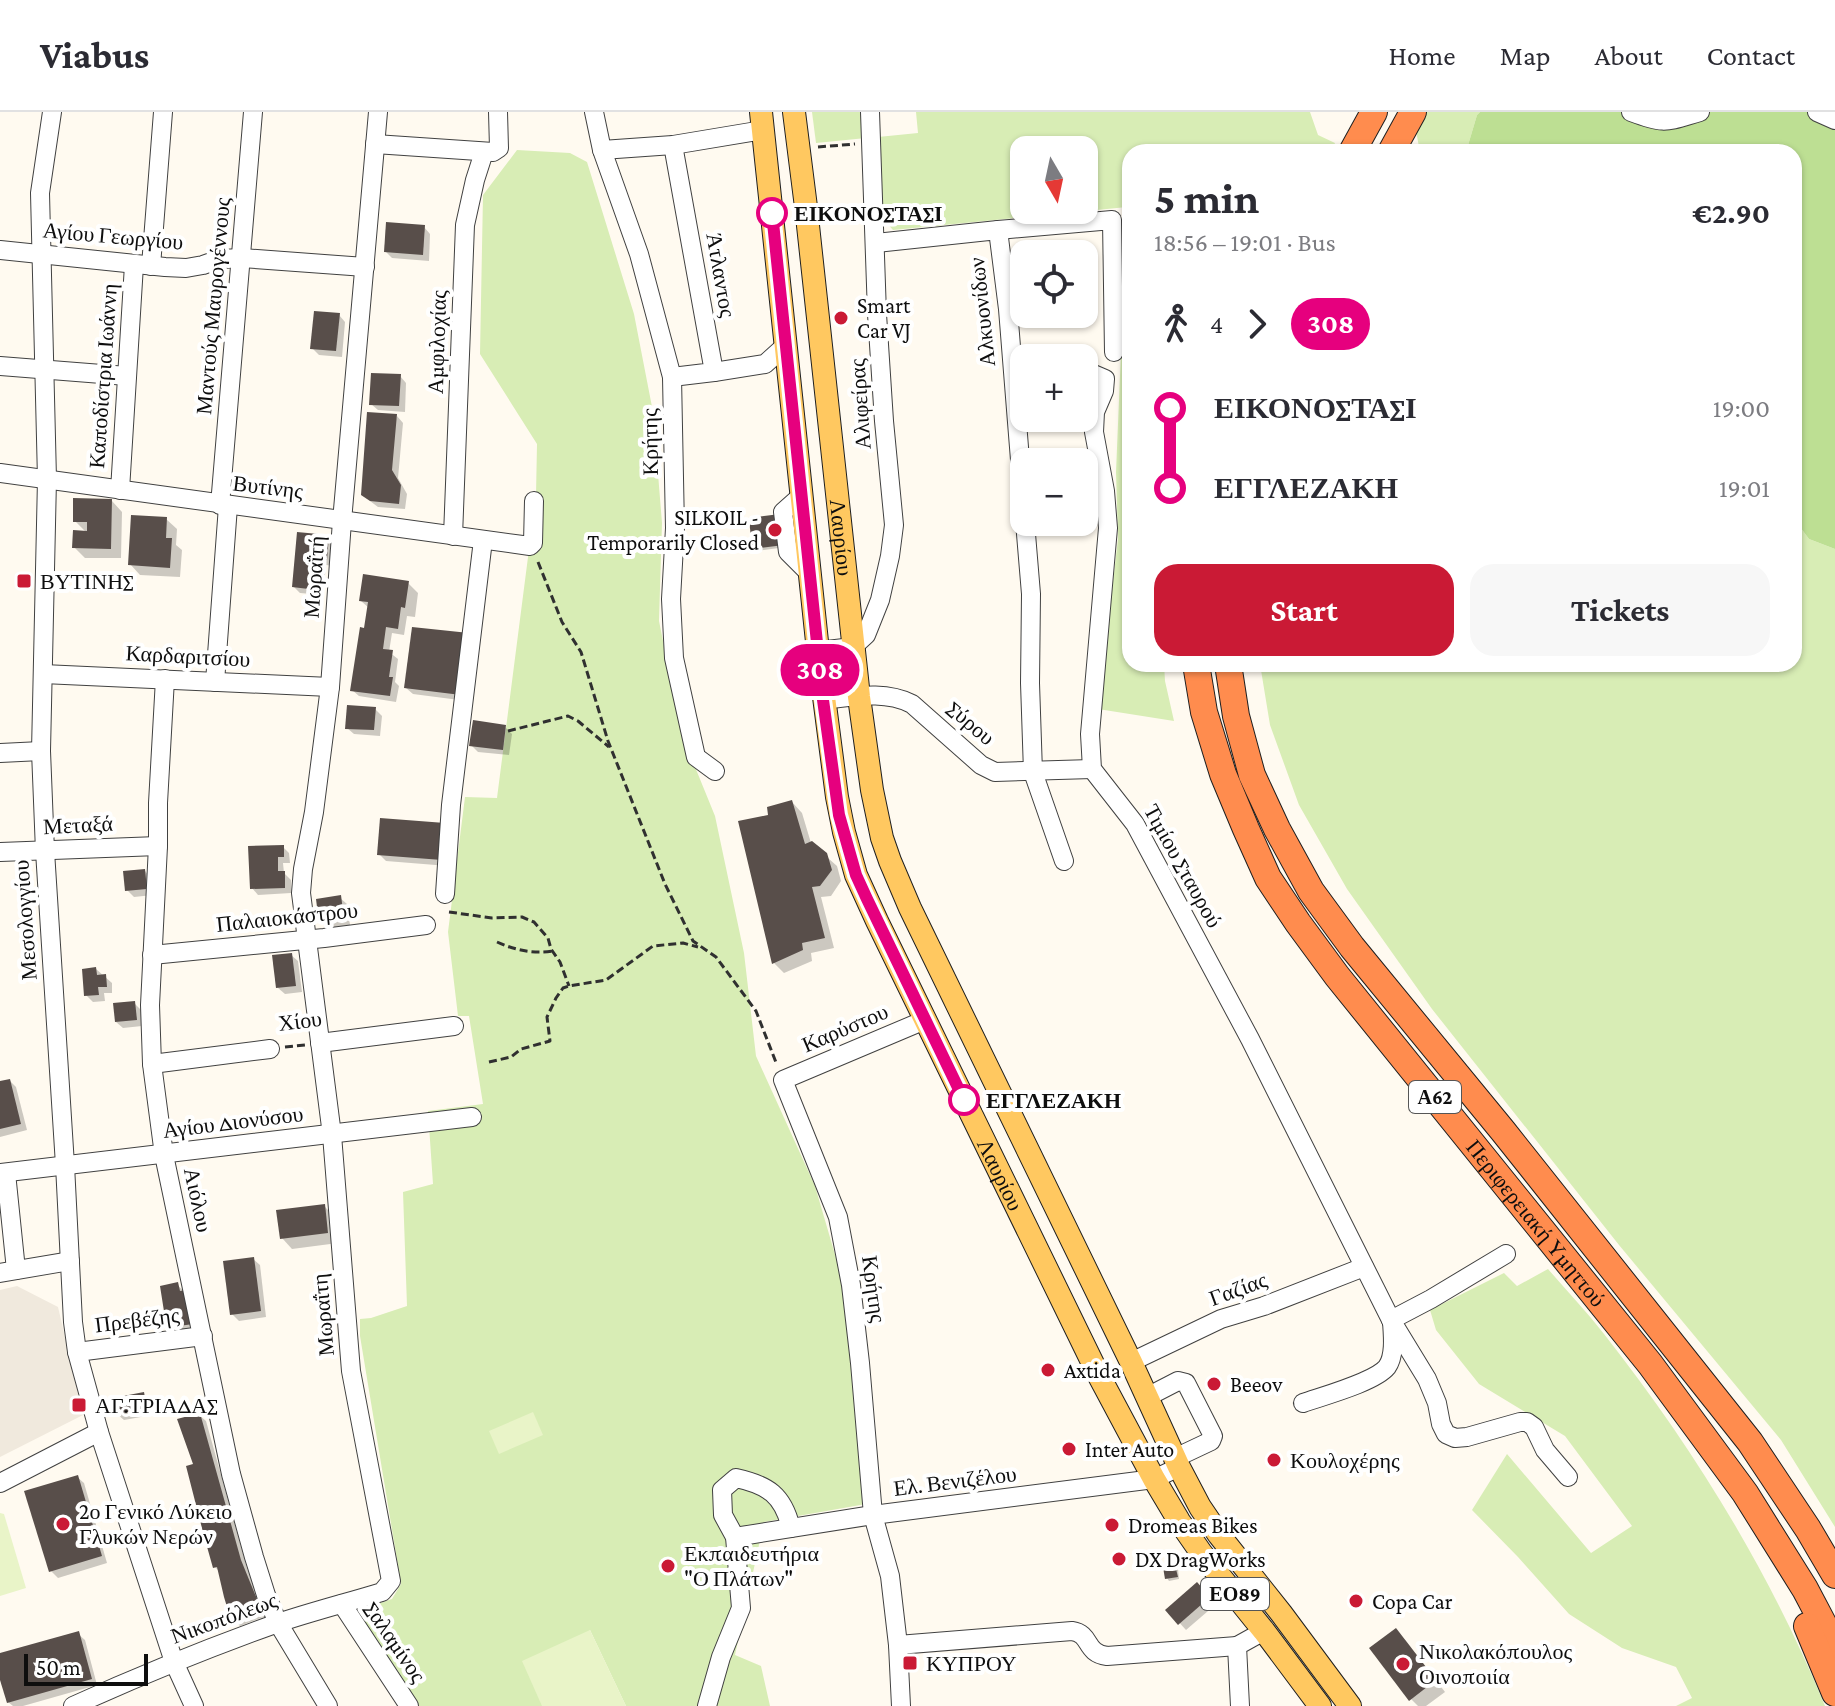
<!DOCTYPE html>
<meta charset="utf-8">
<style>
body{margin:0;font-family:"Crimson Pro",serif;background:#f7f7f7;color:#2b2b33;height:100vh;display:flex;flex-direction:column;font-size:30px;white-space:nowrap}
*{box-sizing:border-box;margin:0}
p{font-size:26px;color:#7c7c81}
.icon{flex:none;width:44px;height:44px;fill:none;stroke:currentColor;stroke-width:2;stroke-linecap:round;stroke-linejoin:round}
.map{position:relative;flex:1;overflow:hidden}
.details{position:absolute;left:1122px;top:32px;width:680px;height:528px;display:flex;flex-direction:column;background:#fff;border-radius:24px;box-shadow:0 2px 6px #0004}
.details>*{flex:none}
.badge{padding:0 16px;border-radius:26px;font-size:28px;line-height:52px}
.needle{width:52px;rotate:171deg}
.controls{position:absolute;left:1010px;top:24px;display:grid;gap:16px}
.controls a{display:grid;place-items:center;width:88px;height:88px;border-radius:16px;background:#fff;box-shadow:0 2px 6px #0004;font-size:40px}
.scale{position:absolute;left:24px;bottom:20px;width:124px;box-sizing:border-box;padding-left:8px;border:4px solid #0e0e0e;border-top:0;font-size:22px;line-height:28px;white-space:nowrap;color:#0e0e0e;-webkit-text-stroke:6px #fff;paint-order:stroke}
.map>.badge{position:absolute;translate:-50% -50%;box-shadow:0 0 0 4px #fff}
.legs{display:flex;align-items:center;gap:12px;height:88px;padding:0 32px;font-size:26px}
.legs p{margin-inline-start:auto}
.head{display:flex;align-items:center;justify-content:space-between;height:136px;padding:0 32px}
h1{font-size:44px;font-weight:700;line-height:60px}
.action{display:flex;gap:16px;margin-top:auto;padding:16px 32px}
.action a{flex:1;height:92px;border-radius:24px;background:#ca1a35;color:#fff;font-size:32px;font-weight:700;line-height:92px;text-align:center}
.action a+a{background:#f7f7f7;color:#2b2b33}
ul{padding:0 32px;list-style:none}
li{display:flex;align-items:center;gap:28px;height:80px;font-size:30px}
li i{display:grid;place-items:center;width:12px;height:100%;margin:0 10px;background:currentColor}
li i::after{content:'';width:20px;height:20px;margin:-10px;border:6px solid;border-radius:50%;background:#fff}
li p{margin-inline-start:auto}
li:first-child i{background:linear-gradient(#0000 50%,currentColor 0)}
li:last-child i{background:linear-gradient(currentColor 50%,#0000 0)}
header{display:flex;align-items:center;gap:48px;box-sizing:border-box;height:112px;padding:0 40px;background:#fff;border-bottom:2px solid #e1e1e2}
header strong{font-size:38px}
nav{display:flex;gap:44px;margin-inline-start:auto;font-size:28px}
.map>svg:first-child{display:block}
</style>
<header>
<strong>Viabus</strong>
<nav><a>Home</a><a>Map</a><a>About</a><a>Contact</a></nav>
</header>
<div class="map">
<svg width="1835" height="1594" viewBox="0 0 1835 1594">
<rect width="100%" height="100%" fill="#fffaf0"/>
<g fill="#d8edb5" fill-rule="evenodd">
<polygon points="812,0 864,0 866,26 816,31"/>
<path d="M916 0H1310L1318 23 1335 31 1331 40H1130V552H1164L1165 569 1174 609 1098 597 1118 427 1116 360 1127 95 893 118 884 108 878 25 918 21ZM1024 38H1084V98H1024Z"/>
<polygon points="1427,0 1480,0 1477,3 1466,40 1420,40 1416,19"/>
<polygon points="517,38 570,41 587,50 634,202 653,300 662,411 659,509 682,623 715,704 744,841 756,944 815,1074 843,1170 866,1392 764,1410 735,1543 761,1554 770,1594 626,1594 590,1518 542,1594 417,1594 357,1499 392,1487 401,1472 360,1224 360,1207 371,1206 407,1194 403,1080 433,1072 428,999 483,992 469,904 458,904 448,820 465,685 497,686 536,383 537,332 480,242 483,83"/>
<polygon points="1794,407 1809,427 1835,437 1835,1415 1781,1328 1619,1133 1432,897 1347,777 1299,693 1270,613 1260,552 1794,552"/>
<path d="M1548 1157C1566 1178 1586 1199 1604 1222 1693 1335 1770 1460 1825 1594H1676L1692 1586 1676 1555 1622 1536 1569 1502 1518 1445 1472 1398 1507 1342 1591 1441 1632 1414 1565 1324 1479 1272 1436 1218 1430 1198 1504 1161 1517 1174Z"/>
</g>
<polygon fill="#bddf93" points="1480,0 1835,0 1835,437 1809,427 1794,407 1794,40 1466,40 1477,3"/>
<g fill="#e9f4c8">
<polygon points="533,1300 543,1323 499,1342 489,1319"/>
<polygon points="0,1401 4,1402 26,1476 0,1484"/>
<polygon points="590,1518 626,1594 542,1594 522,1549"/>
</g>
<polygon fill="#f0e9dd" points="17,1174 58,1195 83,1303 0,1345 0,1178"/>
<g fill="#0003">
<polygon points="424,115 430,122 429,149 392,146 386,140"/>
<polygon points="339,203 345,210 342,245 319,243 312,236"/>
<polygon points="400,264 406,271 405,300 378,298 371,292"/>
<polygon points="397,304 403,311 398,366 407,382 405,397 378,395 370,389"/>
<polygon points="112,389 122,400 121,446 85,446 74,435 87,421 75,409"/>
<polygon points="790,406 794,434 757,439 754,436"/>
<polygon points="166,407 177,417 176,433 182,438 180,465 140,463 130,452"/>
<polygon points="328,425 335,431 333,454 326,453 323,483 300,481 294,475"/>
<polygon points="408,471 418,481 415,505 407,504 404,523 392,521 389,540 398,547 395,570 399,574 396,590 359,584 352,578 369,496 361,489"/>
<polygon points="475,529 467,589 413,582 406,576"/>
<polygon points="375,597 382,604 380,624 354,622 347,616"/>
<polygon points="505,615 512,622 509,643 478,640 471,633"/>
<polygon points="792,690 802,701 811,731 837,754 841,769 831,784 821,785 834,836 811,841 812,849 784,861 774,851 770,705"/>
<polygon points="382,709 448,754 386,749 379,742"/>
<polygon points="283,735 289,741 290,751 283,751 284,761 291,768 291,781 258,783 252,776"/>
<polygon points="145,759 151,766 153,783 134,785 127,778"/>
<polygon points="340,786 347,792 350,813 328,816 321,810"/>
<polygon points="291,843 298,849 302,880 285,882 278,876"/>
<polygon points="96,857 112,871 112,881 104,881 105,889 93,890 86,883"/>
<polygon points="134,891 141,898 142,914 123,916 116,910"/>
<polygon points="10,969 16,975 27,1018 0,1025 0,971"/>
<polygon points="324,1094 335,1105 338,1131 292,1137 282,1126"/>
<polygon points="253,1147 260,1153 266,1205 239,1209 232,1202"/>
<polygon points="177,1173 185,1180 198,1218 180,1221 168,1211"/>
<polygon points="143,1282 150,1289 152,1303 124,1308 117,1302"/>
<polygon points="199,1303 206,1309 247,1456 266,1504 240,1514 233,1507 221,1461 215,1455 195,1353"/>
<polygon points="77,1365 84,1371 107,1451 58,1466 51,1459"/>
<polygon points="1175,1455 1178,1457 1179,1467 1169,1469 1167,1466"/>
<polygon points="1204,1479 1215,1493 1186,1518 1168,1498"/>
<polygon points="1396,1518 1406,1529 1445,1580 1426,1594 1418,1594 1411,1587"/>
<polygon points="78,1522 85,1528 97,1573 23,1594 13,1594 8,1590 0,1560 0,1543"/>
</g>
<g fill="#584e4a">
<polygon points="386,110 425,113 423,143 384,140"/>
<polygon points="314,199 340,201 336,239 310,237"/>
<polygon points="371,261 401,262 399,294 369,293"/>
<polygon points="367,300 397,302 392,358 401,373 399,392 370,389 361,383"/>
<polygon points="73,386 112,387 111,437 72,436 73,418 87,419 87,410 73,410"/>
<polygon points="788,401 792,432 752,437 749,406"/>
<polygon points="131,403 167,405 166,426 172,426 170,456 128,453"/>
<polygon points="297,420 329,423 327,448 320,448 317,478 292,475"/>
<polygon points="363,462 409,469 405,496 401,495 398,517 386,515 383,537 393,538 389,565 393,565 390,584 350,579 360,515 364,516 368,490 359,489"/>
<polygon points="412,515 469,521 461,583 404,576"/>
<polygon points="347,593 376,595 374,618 345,617"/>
<polygon points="473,608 506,613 503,638 469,634"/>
<polygon points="792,688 805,732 812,729 827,741 832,758 820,774 812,775 825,826 802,831 803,838 772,852 738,709 768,703 767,695"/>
<polygon points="380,706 445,711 442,748 377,743"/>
<polygon points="284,733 284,745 278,745 278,759 285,759 285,776 250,777 248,734"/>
<polygon points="145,757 147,777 125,779 123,759"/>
<polygon points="341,783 344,807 319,811 316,787"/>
<polygon points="292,841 296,874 276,876 272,843"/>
<polygon points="96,855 97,863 106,862 107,875 98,875 99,883 84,884 82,857"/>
<polygon points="135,889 137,908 115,910 113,891"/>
<polygon points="10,967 21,1012 0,1017 0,969"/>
<polygon points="325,1092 328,1121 280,1127 276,1098"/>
<polygon points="254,1145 261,1199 230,1203 223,1149"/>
<polygon points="178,1170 180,1179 187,1178 193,1212 172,1215 171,1211 166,1212 160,1174"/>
<polygon points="144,1280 147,1297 116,1302 113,1286"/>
<polygon points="200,1301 241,1448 261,1497 231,1508 224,1485 217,1455 213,1456 204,1424 186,1354 193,1352 177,1307"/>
<polygon points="78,1363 102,1444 49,1460 24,1379"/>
<polygon points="1175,1453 1178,1465 1165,1467 1163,1455"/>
<polygon points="1197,1470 1210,1485 1178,1513 1165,1498"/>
<polygon points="1396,1516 1436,1568 1409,1589 1369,1536"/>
<polygon points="79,1519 92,1567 7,1591 0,1568 0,1541"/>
</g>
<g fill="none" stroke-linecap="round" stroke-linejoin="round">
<defs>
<g id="minor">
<polyline points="52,0 40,81 47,367 41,639 45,739 65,1053 73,1210 77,1240 99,1320 174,1550 194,1594"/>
<polyline points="594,0 602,38 639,142 672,265 675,416 671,487 674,546 696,645 715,659"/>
<path d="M1631 0C1666 13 1665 10 1700 0"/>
<polyline points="1817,0 1835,8"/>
<polyline points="375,32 493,40 499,36 498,0"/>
<polyline points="602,38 673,33 763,18"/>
<polyline points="998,118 1112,108 1114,240"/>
<polyline points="876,131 998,118 1008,197 1024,398"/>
<polyline points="0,138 165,155 186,156 203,153 220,147 242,146 365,155"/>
<polyline points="151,154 163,0"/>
<polyline points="0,254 127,264"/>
<polyline points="1084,258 1105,267 1104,279 1095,300 1094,320 1105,379 1108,416 1090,622 1092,657 1135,712 1250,927 1391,1208 1427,1267 1437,1291 1441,1312 1446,1322 1455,1326 1467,1325 1520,1310 1527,1310 1534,1315 1545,1338 1568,1365"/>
<polyline points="714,260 765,252 785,234"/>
<polyline points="672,265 714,260 673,33"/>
<polyline points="0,361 530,434 533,431 534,389"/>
<polyline points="120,378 134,153"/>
<polyline points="801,384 783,400 788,440 810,462"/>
<polyline points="220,393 253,0"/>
<polyline points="1025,410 1031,482 1030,571 1033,660 1064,749"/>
<polyline points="453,424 465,113 475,68 484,40"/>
<polyline points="818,539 853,535 866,523 880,488 890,444 894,413 884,309 877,202 870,0"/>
<polyline points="43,562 330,575"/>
<polyline points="165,567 158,691 158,734 150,893 152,952 164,1043 231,1362 254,1445 266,1483 278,1511 328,1594"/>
<polyline points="215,570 228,394"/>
<path d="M823 588C853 585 884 578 912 592L981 653 995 660 1092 657"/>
<polyline points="0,641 41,639"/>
<polyline points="0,740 158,734"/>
<polyline points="445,782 451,693 483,428"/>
<polyline points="152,843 324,826 426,813"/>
<polyline points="320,931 454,914"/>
<polyline points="152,952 270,937"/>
<polyline points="0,1061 472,1005"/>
<polyline points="6,1061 16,1158"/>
<polyline points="0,1161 70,1149"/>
<polyline points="1391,1208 1431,1187 1506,1142"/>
<polyline points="77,1240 203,1224"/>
<polyline points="1131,1250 1221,1207 1264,1194 1364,1155"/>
<polyline points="1147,1285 1178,1269 1186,1271 1213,1324 1211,1329 1175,1346"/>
<path d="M1303 1291C1323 1284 1375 1270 1387 1255 1395 1244 1393 1224 1392 1210"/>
<polyline points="0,1371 99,1320"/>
<polyline points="735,1425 873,1403 1154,1367 1179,1355"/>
<polyline points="342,1492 409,1594"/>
<path d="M898 1533 1072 1519C1092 1522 1084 1541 1107 1544L1237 1534"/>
<path d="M73 1594C139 1564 206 1537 275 1512 310 1500 346 1491 382 1480L391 1469 351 1259 332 1023 301 781 303 757 314 700 330 575 342 409 378 0"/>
<path d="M707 1594 721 1545 741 1496 735 1425 723 1403 722 1378 736 1366C768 1373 783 1383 791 1416"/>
<polyline points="901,1594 898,1533 890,1464 873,1403 860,1251 851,1173 838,1105 783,968 925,908"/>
<polyline points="1240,1594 1237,1534 1264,1519"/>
</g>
<g id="major">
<path id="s1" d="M761 0 818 539 837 685 844 720 856 763 877 809 1098 1262 1154 1367 1179 1409 1202 1442 1264 1519 1320 1594"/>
<path id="s2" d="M794 0 806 95 859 585 872 678 882 726 890 749 910 796 1131 1250 1179 1355 1200 1395 1219 1423 1281 1501 1350 1594"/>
</g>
<g id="highway">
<polyline points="1352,40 1374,0"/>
<polyline points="1391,40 1413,0"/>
<path id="s3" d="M1196 552 1204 600 1223 662 1246 717 1268 766 1298 811 1337 864 1650 1252 1745 1381 1805 1477 1835 1534"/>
<polyline points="1228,552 1236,604 1252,663 1277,717 1311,779 1352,835 1503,1019 1750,1330 1808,1417 1835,1463"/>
<polyline points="1807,1514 1835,1581"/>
</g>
</defs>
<use href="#minor" stroke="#414141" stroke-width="20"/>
<use href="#major" stroke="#1f1f1f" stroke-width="24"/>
<use href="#highway" stroke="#1f1f1f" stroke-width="28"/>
<g stroke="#303030" stroke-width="3" stroke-dasharray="8 4" stroke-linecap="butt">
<polyline points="818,35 855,32"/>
<polyline points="538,450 562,510 581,540 608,629 665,772 693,829 716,845 756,899 777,953"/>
<polyline points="508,619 568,604 578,609 609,635"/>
<polyline points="449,800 492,806 522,805 534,810 548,826 551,837 560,850 569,874"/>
<path d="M497 830C515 838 532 842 553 839"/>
<polyline points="285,935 306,933"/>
<polyline points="489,950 511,945 521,937 550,929 547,905 556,886 563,876 569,874 606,868 653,834 683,831 698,835"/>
</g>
<use href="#minor" stroke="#fff" stroke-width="18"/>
<use href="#major" stroke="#ffc860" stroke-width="22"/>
<use href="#highway" stroke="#ff8c4e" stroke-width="26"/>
</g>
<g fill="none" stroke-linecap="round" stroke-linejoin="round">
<defs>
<polyline id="line-1" points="772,101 823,588 839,703 856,763 867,787 964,988"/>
</defs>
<use href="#line-1" stroke="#fff" stroke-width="18"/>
<use href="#line-1" stroke="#e6007e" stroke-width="12"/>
</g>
<g fill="#fff" stroke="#e6007e" stroke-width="4">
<circle cx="772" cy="101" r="14"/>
<circle cx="964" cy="988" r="14"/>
</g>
<g fill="#ca1a35" stroke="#fff" stroke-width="3">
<circle cx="841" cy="206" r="8"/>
<circle cx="775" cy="418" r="8"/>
<rect x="16" y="461" width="16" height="16" rx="4"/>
<circle cx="1048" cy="1258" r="8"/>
<circle cx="1214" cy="1272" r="8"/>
<rect x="71" y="1285" width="16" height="16" rx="4"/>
<circle cx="1069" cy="1337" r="8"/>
<circle cx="1274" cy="1348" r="8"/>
<circle cx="63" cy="1412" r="8"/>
<circle cx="1112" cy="1413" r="8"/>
<circle cx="1119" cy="1447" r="8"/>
<circle cx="668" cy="1454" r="8"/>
<circle cx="1356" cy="1489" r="8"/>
<rect x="902" y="1543" width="16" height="16" rx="4"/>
<circle cx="1403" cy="1552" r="8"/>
</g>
<g text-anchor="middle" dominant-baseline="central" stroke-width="8" stroke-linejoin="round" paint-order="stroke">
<g fill="#fff" stroke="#565656" stroke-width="2">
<rect x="1409" y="969" width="52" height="32" rx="6"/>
<rect x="1201" y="1466" width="68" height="32" rx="6"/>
</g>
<g font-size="20" font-weight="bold" fill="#0e0e0e">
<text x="1435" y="985">Α62</text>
<text x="1235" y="1482">ΕΟ89</text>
</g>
<g font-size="22" font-weight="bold" fill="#0e0e0e" stroke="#fff" text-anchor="start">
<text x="794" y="101">ΕΙΚΟΝΟΣΤΑΣΙ</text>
<text x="986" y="988">ΕΓΓΛΕΖΑΚΗ</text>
</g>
<g font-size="22" fill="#0e0e0e" stroke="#fff">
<text transform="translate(113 124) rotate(5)">Αγίου Γεωργίου</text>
<text transform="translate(721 163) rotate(80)">Άτλαντος</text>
<text transform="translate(213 194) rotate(-85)">Μαντούς Μαυρογέννους</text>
<text transform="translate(982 200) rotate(-96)">Αλκυονίδων</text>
<text transform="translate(437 230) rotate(-88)">Αμφιλοχίας</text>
<text transform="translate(103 264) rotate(-86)">Καποδίστρια Ιωάννη</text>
<text transform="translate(860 292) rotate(-94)">Αλιφείρας</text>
<text transform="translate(650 330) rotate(-91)">Κρήτης</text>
<text transform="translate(268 375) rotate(7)">Βυτίνης</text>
<text stroke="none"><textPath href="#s2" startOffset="428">Λαυρίου</textPath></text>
<text transform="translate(314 465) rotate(-86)">Μωραΐτή</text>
<text transform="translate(188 544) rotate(3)">Καρδαριτσίου</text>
<text transform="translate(971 611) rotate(41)">Σύρου</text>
<text transform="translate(78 713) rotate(-3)">Μεταξά</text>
<text transform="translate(1183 754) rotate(61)">Τιμίου Σταυρού</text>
<text transform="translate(287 805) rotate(-6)">Παλαιοκάστρου</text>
<text transform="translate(25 808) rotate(-94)">Μεσολογγίου</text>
<text transform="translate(300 909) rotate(-7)">Χίου</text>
<text transform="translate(845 916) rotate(-23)">Καρύστου</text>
<text transform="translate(233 1010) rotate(-7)">Αγίου Διονύσου</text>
<text stroke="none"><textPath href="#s1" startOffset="1102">Λαυρίου</textPath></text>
<text transform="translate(198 1088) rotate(78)">Αιόλου</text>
<text stroke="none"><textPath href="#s3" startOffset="664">Περιφερειακή Υμηττού</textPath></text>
<text transform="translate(874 1177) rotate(82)">Κρήτης</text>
<text transform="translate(1238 1177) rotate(-20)">Γαζίας</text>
<text transform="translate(323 1203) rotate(-95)">Μωραΐτη</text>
<text transform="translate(137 1208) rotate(-7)">Πρεβέζης</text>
<text transform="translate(955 1369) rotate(-7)">Ελ. Βενιζέλου</text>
<text transform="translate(224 1506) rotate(-20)">Νικοπόλεως</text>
<text transform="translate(395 1530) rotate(56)">Σαλαμίνος</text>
</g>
<g font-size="22" fill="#0e0e0e" stroke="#fff" text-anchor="start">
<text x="857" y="193">Smart<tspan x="857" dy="25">Car VJ</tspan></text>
<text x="759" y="405" text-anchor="end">SILKOIL -<tspan x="759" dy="25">Temporarily Closed</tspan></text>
<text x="40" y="469">ΒΥΤΙΝΗΣ</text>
<text x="1064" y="1258">Axtida</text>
<text x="1230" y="1272">Beeov</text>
<text x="95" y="1293">ΑΓ.ΤΡΙΑΔΑΣ</text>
<text x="1085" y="1337">Inter Auto</text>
<text x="1290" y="1348">Κουλοχέρης</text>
<text x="79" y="1399">2ο Γενικό Λύκειο<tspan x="79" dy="25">Γλυκών Νερών</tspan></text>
<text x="1128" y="1413">Dromeas Bikes</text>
<text x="684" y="1441">Εκπαιδευτήρια<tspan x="684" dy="25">"Ο Πλάτων"</tspan></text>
<text x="1135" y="1447">DX DragWorks</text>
<text x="1372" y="1489">Copa Car</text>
<text x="1419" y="1539">Νικολακόπουλος<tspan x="1419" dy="25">Οινοποιία</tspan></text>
<text x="926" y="1551">ΚΥΠΡΟΥ</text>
</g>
</g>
</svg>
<div class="controls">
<a><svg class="needle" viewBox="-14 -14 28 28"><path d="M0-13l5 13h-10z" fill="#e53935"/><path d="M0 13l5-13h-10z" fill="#7c7c81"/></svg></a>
<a><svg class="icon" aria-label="locate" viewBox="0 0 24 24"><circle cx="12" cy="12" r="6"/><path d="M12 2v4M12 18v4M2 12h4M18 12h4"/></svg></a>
<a>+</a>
<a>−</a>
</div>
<div class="scale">50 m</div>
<b class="badge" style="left:820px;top:558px;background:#e6007e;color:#fff">308</b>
<section class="details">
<div class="head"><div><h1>5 min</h1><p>18:56 – 19:01 · Bus</p></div><b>€2.90</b></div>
<div class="legs"><svg class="icon" aria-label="walk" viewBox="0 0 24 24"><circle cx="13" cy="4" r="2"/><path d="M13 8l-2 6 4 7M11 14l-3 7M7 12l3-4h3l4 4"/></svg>4<svg class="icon" aria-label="forward" viewBox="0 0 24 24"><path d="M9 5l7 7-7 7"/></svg><b class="badge" style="background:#e6007e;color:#fff">308</b></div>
<ul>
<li><i style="color:#e6007e"></i><b>ΕΙΚΟΝΟΣΤΑΣΙ</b><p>19:00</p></li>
<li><i style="color:#e6007e"></i><b>ΕΓΓΛΕΖΑΚΗ</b><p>19:01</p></li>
</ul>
<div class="action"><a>Start</a><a>Tickets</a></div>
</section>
</div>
